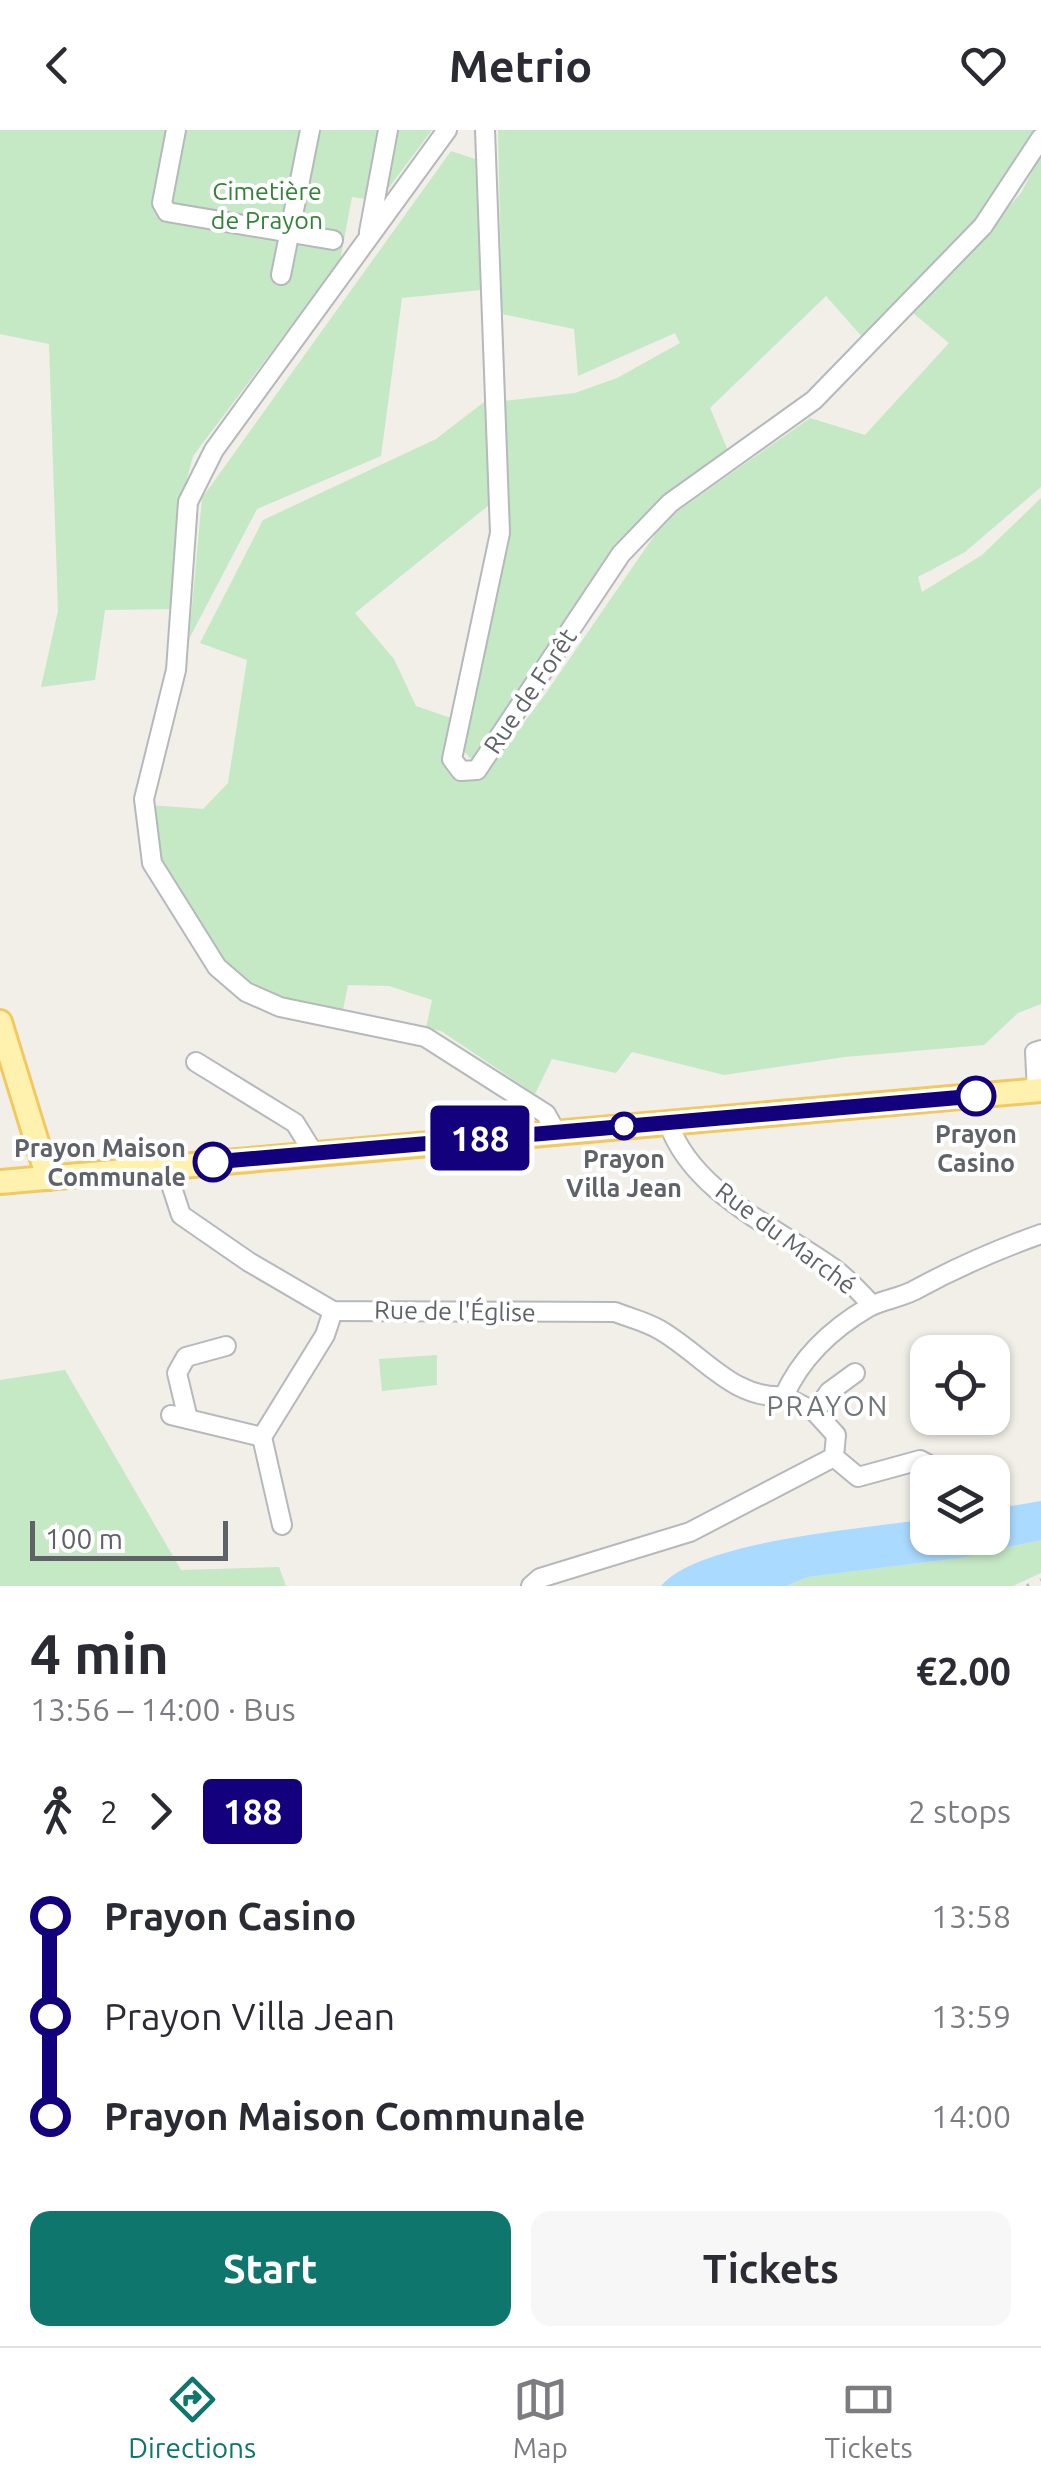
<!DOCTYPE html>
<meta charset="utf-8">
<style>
body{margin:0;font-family:Ubuntu,sans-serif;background:#f7f7f7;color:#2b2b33;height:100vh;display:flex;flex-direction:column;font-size:38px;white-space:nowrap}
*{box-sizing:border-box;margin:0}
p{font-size:32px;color:#7c7c81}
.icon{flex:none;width:55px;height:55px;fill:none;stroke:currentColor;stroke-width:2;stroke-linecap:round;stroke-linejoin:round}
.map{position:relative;height:1456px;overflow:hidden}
.side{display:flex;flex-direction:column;background:#fff;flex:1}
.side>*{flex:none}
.badge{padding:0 20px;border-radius:8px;font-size:35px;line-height:65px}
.fabs{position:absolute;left:910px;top:1205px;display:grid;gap:20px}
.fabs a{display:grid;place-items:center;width:100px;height:100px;border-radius:20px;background:#fff;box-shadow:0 2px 8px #0004;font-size:50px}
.scale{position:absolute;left:30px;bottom:25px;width:198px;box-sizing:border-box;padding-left:10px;border:5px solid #5f6368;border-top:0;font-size:28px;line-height:35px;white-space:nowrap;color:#5f6368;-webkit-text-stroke:8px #fff;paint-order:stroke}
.map>.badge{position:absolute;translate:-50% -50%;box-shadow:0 0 0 5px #fff}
.legs{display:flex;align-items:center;gap:15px;height:110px;padding:0 30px;font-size:32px}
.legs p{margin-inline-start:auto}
.overview{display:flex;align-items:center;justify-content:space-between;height:170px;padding:0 30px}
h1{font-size:55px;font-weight:600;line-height:75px}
.action{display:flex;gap:20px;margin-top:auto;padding:20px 30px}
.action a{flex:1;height:115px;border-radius:20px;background:#0f766e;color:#fff;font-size:40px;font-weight:600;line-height:115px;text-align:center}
.action a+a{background:#f7f7f7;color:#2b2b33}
ul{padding:0 30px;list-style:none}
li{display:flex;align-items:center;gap:35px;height:100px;font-size:38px}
li i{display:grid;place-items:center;width:15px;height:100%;margin:0 12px;background:currentColor}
li i::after{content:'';width:25px;height:25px;margin:-12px;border:8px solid;border-radius:50%;background:#fff}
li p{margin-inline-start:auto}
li:first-child i{background:linear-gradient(#0000 50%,currentColor 0)}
li:last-child i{background:linear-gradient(currentColor 50%,#0000 0)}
header{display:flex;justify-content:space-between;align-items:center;height:130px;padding:0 30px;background:#fff;font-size:45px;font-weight:600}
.tab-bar{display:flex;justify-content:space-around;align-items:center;height:140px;border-top:2px solid #e1e1e2;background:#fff;font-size:28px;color:#7c7c81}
.tab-bar a{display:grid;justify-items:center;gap:5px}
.tab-bar .on{color:#0f766e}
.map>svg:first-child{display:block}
</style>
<header><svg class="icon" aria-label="back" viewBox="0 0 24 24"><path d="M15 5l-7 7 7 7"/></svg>Metrio<svg class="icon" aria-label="heart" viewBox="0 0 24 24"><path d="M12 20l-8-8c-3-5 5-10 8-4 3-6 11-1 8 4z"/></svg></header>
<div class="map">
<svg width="1041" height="1456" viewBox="0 0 1041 1456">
<rect width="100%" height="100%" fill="#f1efe8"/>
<g fill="#c5e8c5">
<polygon points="0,0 432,0 379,71 352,67 340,131 193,326 178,383 175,479 105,480 95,550 41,557 58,481 49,214 0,204"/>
<path d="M498 0H1035C993 90 933 141 863 208L826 166 710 278 729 323 671 362 482 628 471 629 462 619 463 594 501 445 510 393 503 271 575 263 617 248 680 213 675 203 578 246 574 199 502 184Z"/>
<polygon points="451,21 475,29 481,160 402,168 381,326 257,379 189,509 202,368"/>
<polygon points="1041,25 1041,357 965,422 918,447 922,462 982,425 1041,368 1041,874 1018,883 984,915 845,927 724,945 632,922 616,943 552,929 535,964 441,901 426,898 432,870 389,856 348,855 342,885 285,870 250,855 220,829 161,733 150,675 203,679 228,653 247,530 200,513 263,390 436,309 488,269 494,371 355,483 394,529 416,576 451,588 446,638 452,646 473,651 492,635 546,563 665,390 810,288 865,305 949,213 913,183 1021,63"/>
<polygon points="437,1225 437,1255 382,1261 379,1229"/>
<polygon points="65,1240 181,1440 279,1437 286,1456 0,1456 0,1250"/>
<polygon points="1041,1410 1041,1443 1013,1456 786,1456 808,1447 959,1428"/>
</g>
<path fill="#aadaff" d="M1041 1371V1410L960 1428 808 1447 786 1456H661C699 1410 866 1399 927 1389L928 1408H992L993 1379Z"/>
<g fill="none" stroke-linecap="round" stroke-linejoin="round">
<defs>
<g id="minor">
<polyline points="176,0 162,73 167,82 333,110"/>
<polyline points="447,0 214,320 188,372 176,540 144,669 152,733 217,837 246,862 280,877 425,907 546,984 556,1002"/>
<polyline points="485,0 500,403 452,629 461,641 477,640 621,424 670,373 814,270 983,96 1041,8"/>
<polyline points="369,102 388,0"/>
<polyline points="281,145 310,0"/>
<polyline points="196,932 295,993 313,1022"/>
<polyline points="1037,961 1035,922 1041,920"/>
<path d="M668 992C692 1063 776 1097 833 1138 847 1148 860 1162 872 1175"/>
<path d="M165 1036 181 1085 249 1132 333 1181 615 1182C630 1188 647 1192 660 1200 702 1224 733 1270 784 1266"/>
<path d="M784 1266C801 1228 833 1198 869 1177 882 1170 899 1168 913 1161 955 1138 996 1120 1041 1104"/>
<polyline points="784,1266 815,1282 836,1305 834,1327"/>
<polyline points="815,1282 829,1262 855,1243"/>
<polyline points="171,1285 262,1307"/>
<polyline points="188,1289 177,1243 186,1227 226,1216"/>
<polyline points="834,1327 858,1347 920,1330 942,1342"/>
<polyline points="282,1395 262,1307 325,1205 333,1181"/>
<polyline points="531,1456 540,1448 690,1402 834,1327"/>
</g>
<g id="major">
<polyline points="0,892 48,1048"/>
<polyline points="0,1052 1041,960"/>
</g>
</defs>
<use href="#minor" stroke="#b5b8bc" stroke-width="22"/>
<use href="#major" stroke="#f2c960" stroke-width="28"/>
<use href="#minor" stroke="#fff" stroke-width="18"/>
<use href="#major" stroke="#fff2af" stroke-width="22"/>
<polyline stroke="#b6b7b8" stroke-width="4" stroke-dasharray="2.5 12" stroke-linecap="butt" points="1027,1456 1041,1450"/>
</g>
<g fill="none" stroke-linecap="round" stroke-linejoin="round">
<defs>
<polyline id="line-1" points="213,1032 976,966"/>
</defs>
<use href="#line-1" stroke="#fff" stroke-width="22"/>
<use href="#line-1" stroke="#12007c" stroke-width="15"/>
</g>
<g fill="#fff" stroke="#12007c" stroke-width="5">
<circle cx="976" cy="966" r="18"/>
<circle cx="624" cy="996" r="12"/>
<circle cx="213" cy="1032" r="18"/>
</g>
<g text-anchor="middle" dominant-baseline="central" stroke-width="8" stroke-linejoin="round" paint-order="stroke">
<g font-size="25" fill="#348238" stroke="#fff">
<text x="267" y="61">Cimetière<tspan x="267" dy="29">de Prayon</tspan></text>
</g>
<g font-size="25" fill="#5f6368" stroke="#fff">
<text transform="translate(530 561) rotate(-56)">Rue de Forêt</text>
<text transform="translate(786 1108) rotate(37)">Rue du Marché</text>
<text transform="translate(455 1181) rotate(1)">Rue de l'Église</text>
</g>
<g font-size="25" font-weight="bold" fill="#5f6368" stroke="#fff">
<text x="976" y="1004">Prayon<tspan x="976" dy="29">Casino</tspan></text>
<text x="186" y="1018" text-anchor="end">Prayon Maison<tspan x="186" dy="29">Communale</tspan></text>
<text x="624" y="1029">Prayon<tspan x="624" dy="29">Villa Jean</tspan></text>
</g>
<g font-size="28" letter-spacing="2.5" fill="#70757a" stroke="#fff">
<text x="828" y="1275">PRAYON</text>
</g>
</g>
</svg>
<div class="fabs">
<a><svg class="icon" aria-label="locate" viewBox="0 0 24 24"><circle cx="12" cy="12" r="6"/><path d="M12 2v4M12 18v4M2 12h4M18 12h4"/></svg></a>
<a><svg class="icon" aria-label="layers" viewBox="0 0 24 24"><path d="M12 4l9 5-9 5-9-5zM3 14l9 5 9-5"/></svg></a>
</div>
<div class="scale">100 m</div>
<b class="badge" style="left:480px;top:1008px;background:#12007c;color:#fff">188</b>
</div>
<section class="side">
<div class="overview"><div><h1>4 min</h1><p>13:56 – 14:00 · Bus</p></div><b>€2.00</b></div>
<div class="legs"><svg class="icon" aria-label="walk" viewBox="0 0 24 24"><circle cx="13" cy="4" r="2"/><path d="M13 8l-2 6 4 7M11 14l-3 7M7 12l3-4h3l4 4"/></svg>2<svg class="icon" aria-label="forward" viewBox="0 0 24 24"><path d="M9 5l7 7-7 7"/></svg><b class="badge" style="background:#12007c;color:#fff">188</b><p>2 stops</p></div>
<ul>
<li><i style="color:#12007c"></i><b>Prayon Casino</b><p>13:58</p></li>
<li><i style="color:#12007c"></i><span>Prayon Villa Jean</span><p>13:59</p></li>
<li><i style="color:#12007c"></i><b>Prayon Maison Communale</b><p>14:00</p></li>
</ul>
<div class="action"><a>Start</a><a>Tickets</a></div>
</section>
<nav class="tab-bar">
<a class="on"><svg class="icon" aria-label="directions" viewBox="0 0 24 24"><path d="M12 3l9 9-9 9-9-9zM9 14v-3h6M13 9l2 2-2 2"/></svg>Directions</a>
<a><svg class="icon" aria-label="map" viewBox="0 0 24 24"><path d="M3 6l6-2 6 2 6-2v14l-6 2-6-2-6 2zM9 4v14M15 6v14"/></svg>Map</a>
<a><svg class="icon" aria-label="tickets" viewBox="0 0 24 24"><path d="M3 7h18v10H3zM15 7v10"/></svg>Tickets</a>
</nav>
